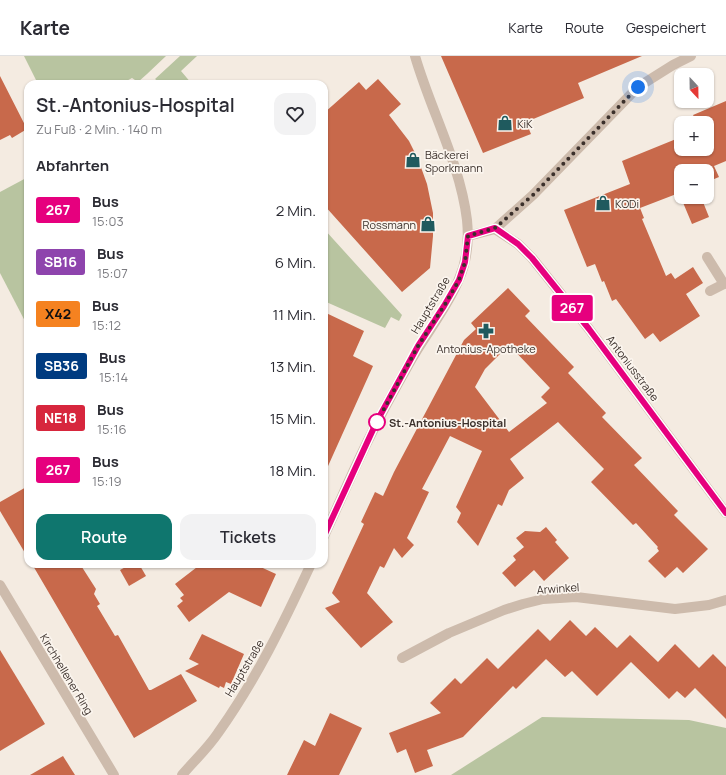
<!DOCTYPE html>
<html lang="de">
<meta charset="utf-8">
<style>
body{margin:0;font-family:Manrope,sans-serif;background:#f2f2f3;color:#2b2b33;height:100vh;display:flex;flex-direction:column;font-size:15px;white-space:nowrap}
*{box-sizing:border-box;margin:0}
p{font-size:13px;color:#7c7c81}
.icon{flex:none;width:22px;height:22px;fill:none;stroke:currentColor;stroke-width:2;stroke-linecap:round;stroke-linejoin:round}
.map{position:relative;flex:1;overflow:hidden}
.drawer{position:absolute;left:24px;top:24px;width:304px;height:488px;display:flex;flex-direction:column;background:#fff;border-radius:12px;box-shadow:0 1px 3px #0004}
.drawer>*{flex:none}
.badge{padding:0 8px;border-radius:3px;font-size:14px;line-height:26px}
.needle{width:26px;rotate:158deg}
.controls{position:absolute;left:674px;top:12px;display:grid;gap:8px}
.controls a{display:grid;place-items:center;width:40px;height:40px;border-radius:8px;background:#fff;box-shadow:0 1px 3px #0004;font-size:20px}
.you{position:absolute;width:20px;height:20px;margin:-10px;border:3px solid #fff;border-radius:50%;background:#1a73e8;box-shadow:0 0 0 6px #1a73e833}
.map>.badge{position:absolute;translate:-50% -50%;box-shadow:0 0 0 2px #fff}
h2{padding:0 12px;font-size:15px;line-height:36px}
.round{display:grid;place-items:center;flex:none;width:42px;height:42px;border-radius:12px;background:#f2f2f3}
.overview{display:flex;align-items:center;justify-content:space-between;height:68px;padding:0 12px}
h1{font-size:19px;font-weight:600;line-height:30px}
.action{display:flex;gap:8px;margin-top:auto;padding:8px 12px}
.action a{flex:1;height:46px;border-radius:12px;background:#0f766e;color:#fff;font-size:16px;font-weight:600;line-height:46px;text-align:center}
.action a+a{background:#f2f2f3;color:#2b2b33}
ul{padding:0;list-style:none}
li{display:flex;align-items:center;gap:12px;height:52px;padding:0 12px}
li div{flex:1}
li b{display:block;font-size:15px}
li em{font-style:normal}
li .badge{min-width:44px;font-weight:700;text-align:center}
header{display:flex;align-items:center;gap:24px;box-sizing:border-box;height:56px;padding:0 20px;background:#fff;border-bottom:1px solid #e1e1e2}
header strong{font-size:19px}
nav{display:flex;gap:22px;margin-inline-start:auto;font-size:14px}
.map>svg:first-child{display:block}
</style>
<header>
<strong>Karte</strong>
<nav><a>Karte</a><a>Route</a><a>Gespeichert</a></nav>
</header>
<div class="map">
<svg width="726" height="719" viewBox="0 0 726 719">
<rect width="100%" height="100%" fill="#f4ebe1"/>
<g fill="#b8c4a0">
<polygon points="24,0 166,0 147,18 138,26 132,22 121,28 38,28"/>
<polygon points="180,0 197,0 181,15 192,28 157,28 159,26 155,23"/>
<polygon points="28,121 28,271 0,217 0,136"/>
<polygon points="324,173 402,259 399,265 391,261 385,272 324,245"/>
<polygon points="542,661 689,664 726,672 726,719 451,719"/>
</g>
<g fill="#c8694b" fill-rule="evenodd">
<polygon points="441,0 642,0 578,27 584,42 526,66 531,78 483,97"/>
<polygon points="0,20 27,73 12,82 10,79 0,84"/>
<polygon points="378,23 401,48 389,59 409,85 418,103 427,128 433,157 433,180 430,212 402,236 324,149 324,57 359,26 366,34"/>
<polygon points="726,45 726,105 714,110 719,121 707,126 707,115 681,115 681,141 701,141 709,161 692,168 679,137 640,152 644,162 642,163 666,220 671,217 675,223 693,211 703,227 686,238 700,260 660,286 653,277 645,283 616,243 612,245 604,225 602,226 595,208 587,211 564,154 630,128 622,105 681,81 681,93 707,93 707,67 697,67 693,59"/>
<path d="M508 232 530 255 525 260 574 311 568 317 606 357 602 361 642 402 634 409 678 455 674 459 708 493 683 517 677 511 665 522 648 505 659 495 657 492 658 491 636 467 633 469 591 426 604 413 558 366 510 403 524 422 509 434 502 450 498 448 478 490 457 466 461 457 456 451 482 395 450 380 422 433 429 436 407 482 414 489 402 502 394 492 384 512 380 510 367 537 393 566 361 592 325 552 340 546 332 537 364 468 361 466 375 436 383 440 394 416 464 284 476 273 471 267ZM509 289 550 332 541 341 547 347 509 376 475 331 485 313Z"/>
<polygon points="324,256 364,275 353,300 373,310 324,419"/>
<polygon points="28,430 28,502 0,455 0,446"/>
<polygon points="546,471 557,484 555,486 569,502 544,525 534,514 515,531 502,517 516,504 513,500 524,491 516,482 525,475 540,476"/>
<polygon points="32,508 80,508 96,533 94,538 100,548 97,550 115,580 118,579 149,634 151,634 181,618 197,645 134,682"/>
<polygon points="131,508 139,508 146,520 129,530 120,514"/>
<polygon points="201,508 254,508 276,518 261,551 229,536 189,566 177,550 183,545 180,542 184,539 175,528"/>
<polygon points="570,564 586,580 595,571 617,592 630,579 658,606 675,588 699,612 713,598 726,611 726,663 695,632 685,642 677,635 669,643 631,606 597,640 572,615 565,621 546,603 516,633 513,630 463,681 427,694 433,710 415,717 406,693 397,697 389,677 441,657 430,647 455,622 461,628 487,602 498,613 538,573 550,585"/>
<polygon points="202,578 244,598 231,628 226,626 224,632 220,630 219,632 185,615 199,608 189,603"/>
<polygon points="0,594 45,668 0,695"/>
<polygon points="330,657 362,672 339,719 287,719 304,684 315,690"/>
<polygon points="63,700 75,719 30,719"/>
</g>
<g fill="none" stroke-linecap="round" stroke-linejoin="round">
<g stroke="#cdbbac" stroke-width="10">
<polyline points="495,173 518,188 532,202 589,273 726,457"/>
<polyline points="468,180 495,173 533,139 638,31 673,9 691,0"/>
<polyline points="707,201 724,228"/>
<polyline points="710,235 726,227"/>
<path d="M324 480C342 442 358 402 378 365 388 345 399 326 410 306 425 279 448 251 459 223 467 205 469 184 467 164 460 107 431 55 415 0"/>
<polyline points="0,529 114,719"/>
<polyline points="402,602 449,577 504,554 523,548 543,543 576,541 675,553 709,549 726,544"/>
<path d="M182 719C194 705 208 692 218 677 256 624 284 566 311 508"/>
</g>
</g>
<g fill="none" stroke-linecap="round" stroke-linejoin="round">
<defs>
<polyline id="line" points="324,480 377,365 418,290 444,250 459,224 465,206 468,180 495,172 518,188 532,202 589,273 726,457"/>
</defs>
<use href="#line" stroke="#fff" stroke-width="9"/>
<use href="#line" stroke="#e6007e" stroke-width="6"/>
<polyline stroke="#3b302b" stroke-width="4" stroke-dasharray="0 7.2" points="377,366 418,290 444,250 459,224 465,206 468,180 495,172 533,139 638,31"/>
</g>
<defs>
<symbol id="shop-bare" viewBox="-9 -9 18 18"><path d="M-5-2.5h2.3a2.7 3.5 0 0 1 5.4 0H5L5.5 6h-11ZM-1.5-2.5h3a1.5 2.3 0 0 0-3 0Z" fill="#1f5a5e" stroke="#fbf5ee" stroke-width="2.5" paint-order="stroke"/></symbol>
<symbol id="pharmacy-bare" viewBox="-9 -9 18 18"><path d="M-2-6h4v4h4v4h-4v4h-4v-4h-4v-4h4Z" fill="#1f5a5e" stroke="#fbf5ee" stroke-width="2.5" paint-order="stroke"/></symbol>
</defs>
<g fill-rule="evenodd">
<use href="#shop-bare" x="494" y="56" width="22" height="22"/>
<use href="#shop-bare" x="402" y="93" width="22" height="22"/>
<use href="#shop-bare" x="592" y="136" width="22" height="22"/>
<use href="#shop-bare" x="417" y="157" width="22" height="22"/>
<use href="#pharmacy-bare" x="475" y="264" width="22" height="22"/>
</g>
<circle fill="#fff" stroke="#e6007e" stroke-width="2" cx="377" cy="366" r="8"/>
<g text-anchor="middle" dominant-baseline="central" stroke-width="3.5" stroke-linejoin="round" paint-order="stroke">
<g font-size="11" fill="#3b302b" stroke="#fbf5ee" text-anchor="start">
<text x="517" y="67">KiK</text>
<text x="425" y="98">Bäckerei<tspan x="425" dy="13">Sporkmann</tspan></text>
<text x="615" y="147">KODi</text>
<text x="416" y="168" text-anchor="end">Rossmann</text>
<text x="486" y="292" text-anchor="middle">Antonius-Apotheke</text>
</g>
<g font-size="11" fill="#3b302b" stroke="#fbf5ee">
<text transform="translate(430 249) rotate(-59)">Hauptstraße</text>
<text transform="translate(633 312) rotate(53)">Antoniusstraße</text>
<text transform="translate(558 532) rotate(-4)">Arwinkel</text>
<text transform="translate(244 612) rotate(-59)">Hauptstraße</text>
<text transform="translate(67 618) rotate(59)">Kirchhellener Ring</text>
</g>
<g font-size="11" font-weight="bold" fill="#3b302b" stroke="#fbf5ee" text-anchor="start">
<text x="389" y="366">St.-Antonius-Hospital</text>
</g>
</g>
</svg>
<div class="controls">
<a><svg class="needle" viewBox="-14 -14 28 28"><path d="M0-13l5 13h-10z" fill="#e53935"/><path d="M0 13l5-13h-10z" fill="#7c7c81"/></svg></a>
<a>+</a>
<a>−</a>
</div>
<div class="you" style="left:638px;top:31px"></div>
<b class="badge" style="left:572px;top:252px;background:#e6007e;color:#fff">267</b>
<section class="drawer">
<div class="overview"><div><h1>St.-Antonius-Hospital</h1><p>Zu Fuß · 2 Min. · 140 m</p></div><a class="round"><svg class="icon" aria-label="heart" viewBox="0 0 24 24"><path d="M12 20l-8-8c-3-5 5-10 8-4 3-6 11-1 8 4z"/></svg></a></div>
<h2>Abfahrten</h2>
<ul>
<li><span class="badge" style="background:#e6007e;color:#fff">267</span><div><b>Bus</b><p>15:03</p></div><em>2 Min.</em></li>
<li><span class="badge" style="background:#8e44ad;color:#fff">SB16</span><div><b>Bus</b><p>15:07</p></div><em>6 Min.</em></li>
<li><span class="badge" style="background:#f58220;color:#111">X42</span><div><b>Bus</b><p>15:12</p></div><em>11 Min.</em></li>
<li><span class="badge" style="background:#003b80;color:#fff">SB36</span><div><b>Bus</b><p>15:14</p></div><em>13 Min.</em></li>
<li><span class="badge" style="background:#d7263d;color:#fff">NE18</span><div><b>Bus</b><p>15:16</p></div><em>15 Min.</em></li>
<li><span class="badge" style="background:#e6007e;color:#fff">267</span><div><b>Bus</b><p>15:19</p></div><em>18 Min.</em></li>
</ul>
<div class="action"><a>Route</a><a>Tickets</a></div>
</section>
</div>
